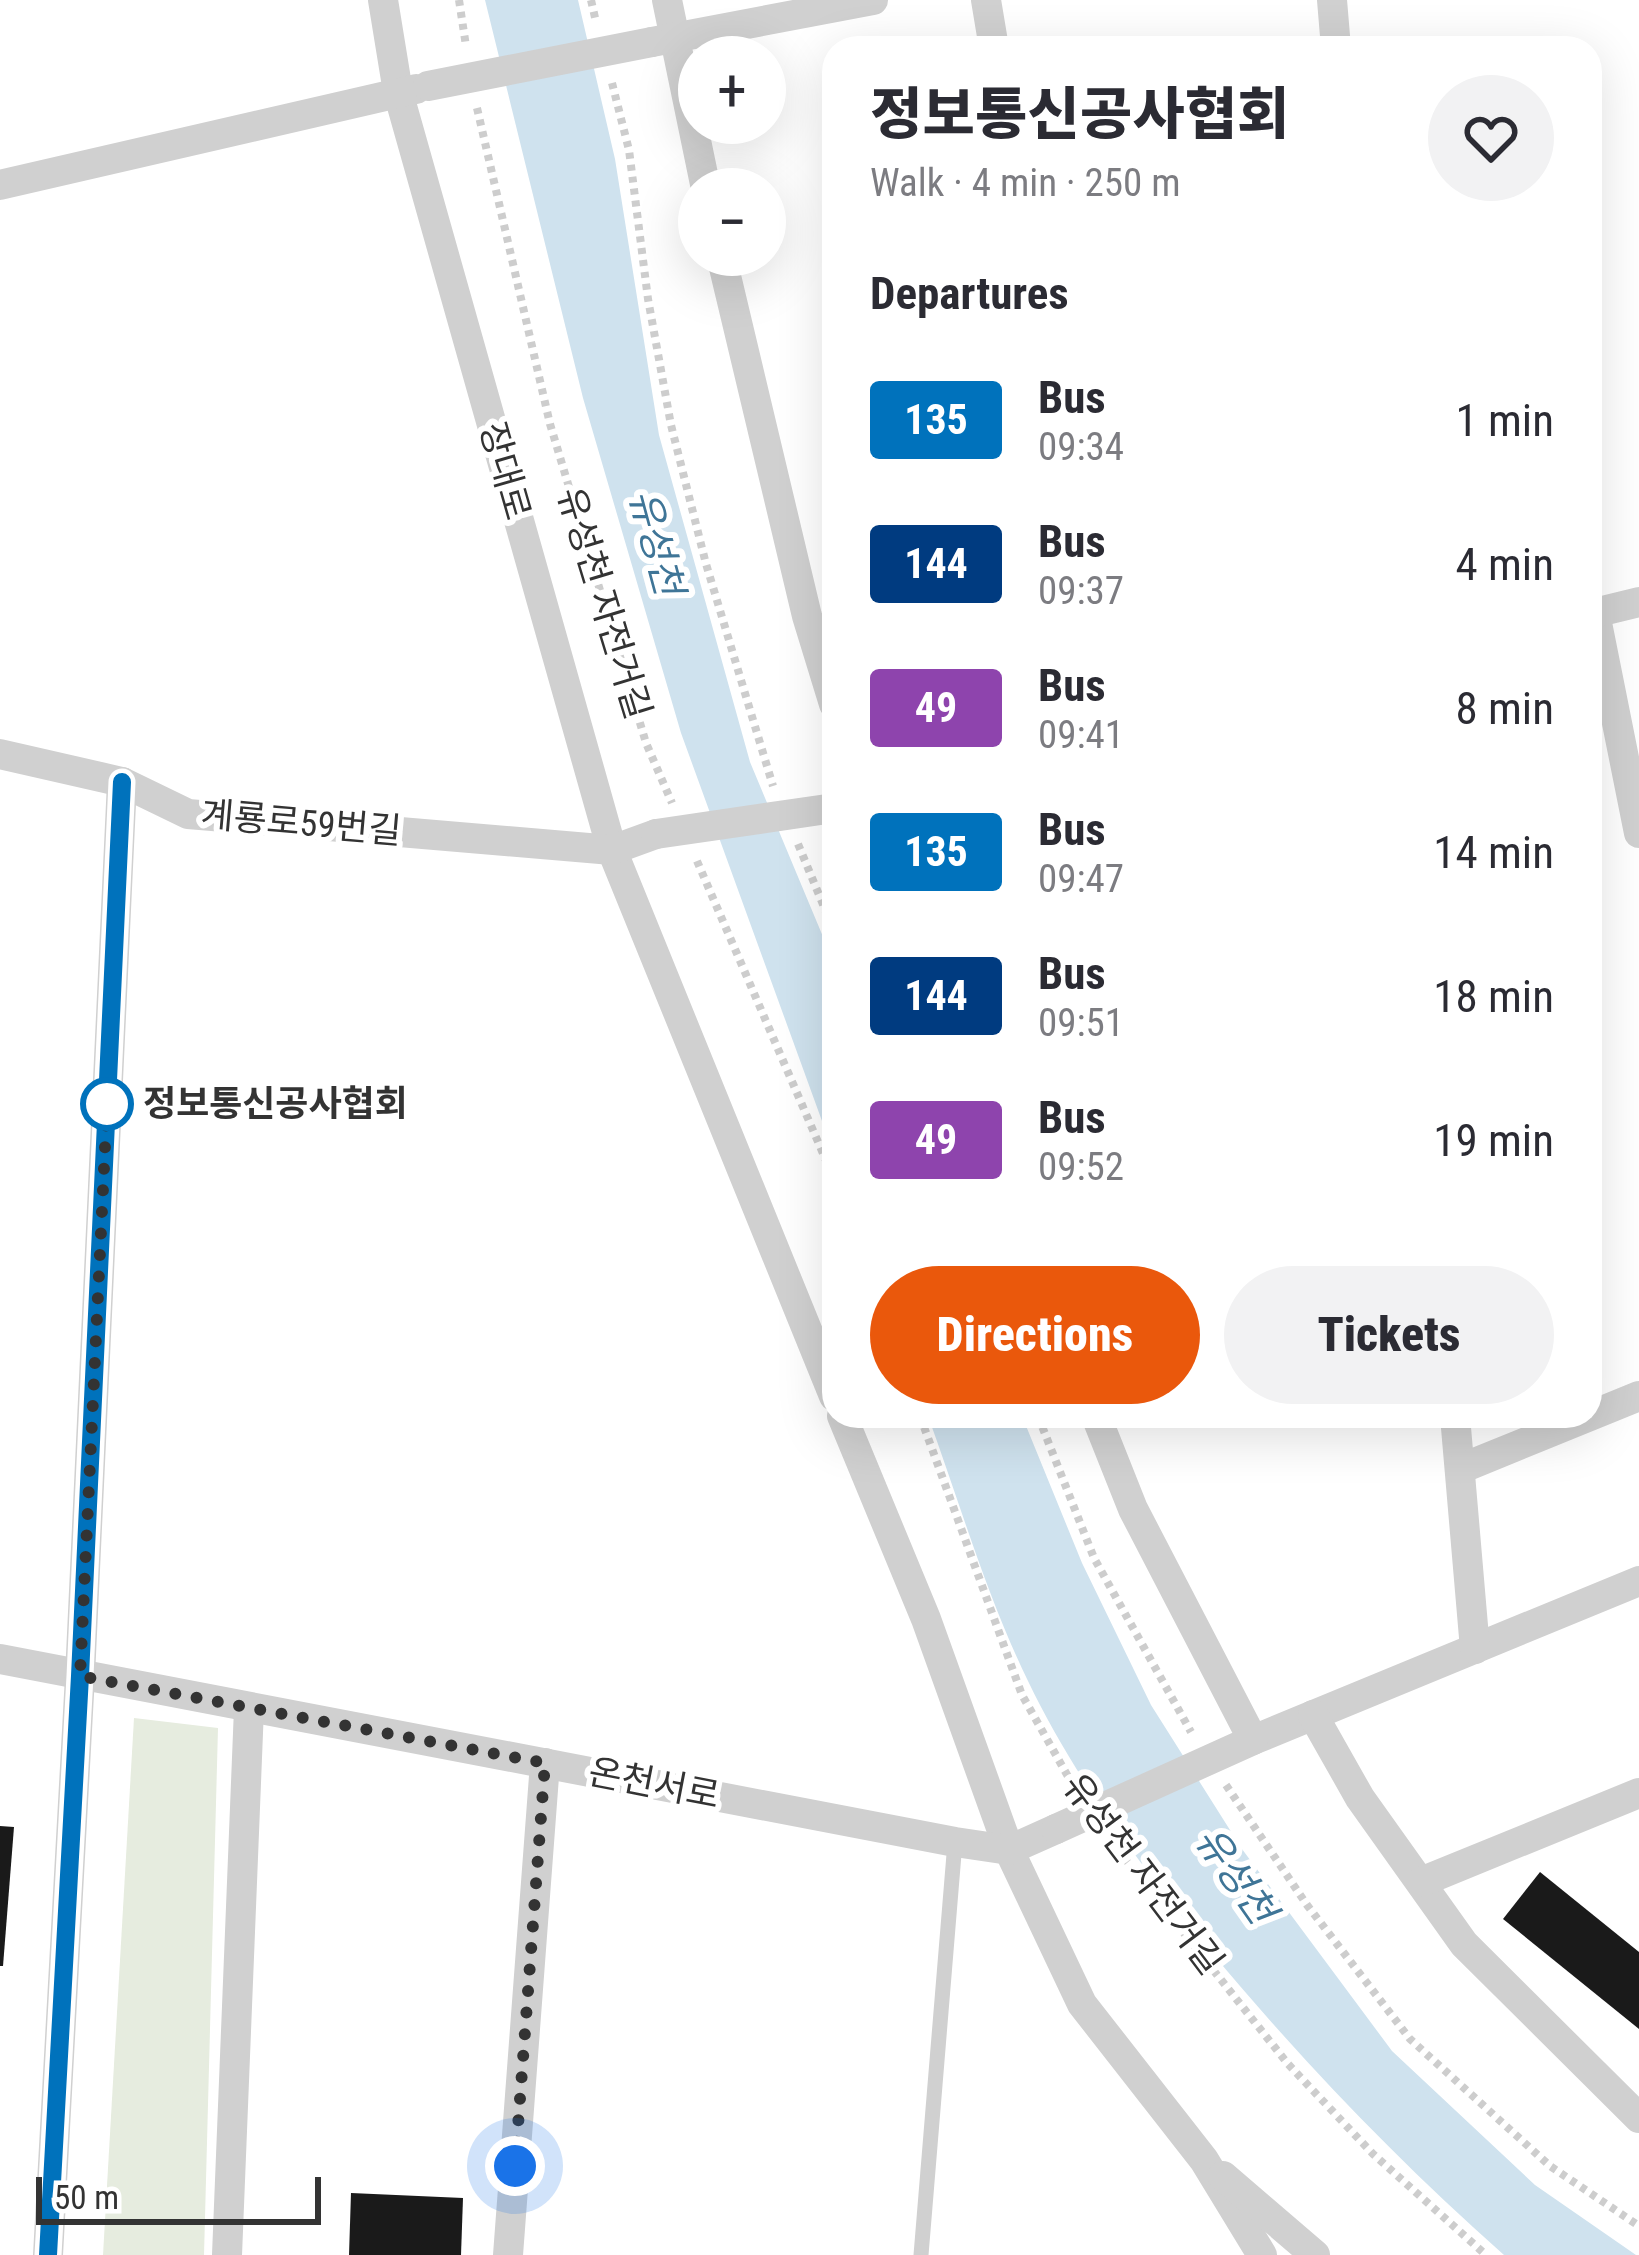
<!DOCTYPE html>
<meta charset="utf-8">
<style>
body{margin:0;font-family:"Roboto Condensed","Noto Sans KR",sans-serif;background:#f2f2f3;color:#2b2b33;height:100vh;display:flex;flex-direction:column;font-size:45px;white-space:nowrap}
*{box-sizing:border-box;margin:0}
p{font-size:39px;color:#7c7c81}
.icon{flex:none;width:66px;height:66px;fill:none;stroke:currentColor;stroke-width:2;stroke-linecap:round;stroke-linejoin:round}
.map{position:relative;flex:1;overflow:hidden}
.sheet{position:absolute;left:822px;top:36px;width:780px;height:1392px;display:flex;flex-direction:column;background:#fff;border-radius:36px;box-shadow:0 12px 48px #0002}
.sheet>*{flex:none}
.badge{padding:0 24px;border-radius:9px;font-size:42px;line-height:78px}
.fabs{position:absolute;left:678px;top:36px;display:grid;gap:24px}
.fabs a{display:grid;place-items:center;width:108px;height:108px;border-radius:50%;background:#fff;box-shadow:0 12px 48px #0002;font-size:60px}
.scale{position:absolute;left:36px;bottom:30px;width:285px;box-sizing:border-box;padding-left:12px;border:6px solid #333;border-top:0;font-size:33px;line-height:42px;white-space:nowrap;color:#333;-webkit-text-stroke:9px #fff;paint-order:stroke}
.you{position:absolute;width:60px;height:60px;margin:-30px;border:9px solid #fff;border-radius:50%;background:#1a73e8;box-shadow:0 0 0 18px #1a73e833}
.map>.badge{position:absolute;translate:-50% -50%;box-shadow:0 0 0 6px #fff}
h2{padding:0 48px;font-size:45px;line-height:108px}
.round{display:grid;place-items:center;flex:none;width:126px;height:126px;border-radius:63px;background:#f2f2f3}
.overview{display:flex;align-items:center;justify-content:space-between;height:204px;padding:0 48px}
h1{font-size:57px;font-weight:800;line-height:90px}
.primary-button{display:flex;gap:24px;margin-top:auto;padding:24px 48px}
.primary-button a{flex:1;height:138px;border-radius:72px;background:#ea580c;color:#fff;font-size:48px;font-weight:800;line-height:138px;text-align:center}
.primary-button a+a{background:#f2f2f3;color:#2b2b33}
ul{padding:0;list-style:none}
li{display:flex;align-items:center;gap:36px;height:144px;padding:0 48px}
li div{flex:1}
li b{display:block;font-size:45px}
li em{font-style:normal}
li .badge{min-width:132px;font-weight:700;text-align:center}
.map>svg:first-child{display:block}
</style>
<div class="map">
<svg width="1639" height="2255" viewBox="0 0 1639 2255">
<rect width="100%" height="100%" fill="#fff"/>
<polygon fill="#e6ecdf" points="134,1718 218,1728 204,2255 103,2255"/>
<g fill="#cfe2ee">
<polygon points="485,0 578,0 615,159 659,435 750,762 834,963 834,1154 681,733 583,398"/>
<path d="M928 1416H1022L1082 1563 1151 1705 1242 1849 1392 2051 1535 2185 1636 2255H1504C1397 2160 1304 2063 1212 1953 1143 1869 1075 1779 1028 1681 987 1597 960 1504 928 1416Z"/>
</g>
<g fill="#1a1a1a">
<polygon points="0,1826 14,1827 3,1966 0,1966"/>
<polygon points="1540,1872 1639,1952 1639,2029 1503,1919"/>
<polygon points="351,2193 463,2198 461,2255 349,2255"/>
</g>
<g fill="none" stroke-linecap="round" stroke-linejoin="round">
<g stroke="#cdcdcd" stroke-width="8" stroke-dasharray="6 6" stroke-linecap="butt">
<polyline points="459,0 466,46"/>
<polyline points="591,0 596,22"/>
<polyline points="612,83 629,150 648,299 671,425 706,564 773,786"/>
<polyline points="477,108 550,424 646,743 672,803"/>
<polyline points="798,844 834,931"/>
<polyline points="697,861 834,1179"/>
<polyline points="920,1416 1022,1695 1074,1787"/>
<polyline points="1038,1416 1094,1558 1191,1732"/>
<polyline points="1226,1785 1307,1905 1410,2039 1550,2166 1639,2226"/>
<polyline points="1109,1839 1288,2064 1373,2154 1486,2255"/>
</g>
<polyline stroke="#d0d0d0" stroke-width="15" points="921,2255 955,1842"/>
<g stroke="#d0d0d0" stroke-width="30">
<polyline points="383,0 398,92 612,850 834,1396"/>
<polyline points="667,0 706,189"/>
<polyline points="986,0 994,48"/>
<polyline points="1332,0 1336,48"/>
<polyline points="652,42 873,0"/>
<polyline points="0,185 416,89"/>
<polyline points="721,255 807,616 834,704"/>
<polyline points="1595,613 1639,833"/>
<polyline points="1590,614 1639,602"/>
<polyline points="0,754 122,782 188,814 612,850 656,834"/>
<polyline points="842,1416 926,1619 1009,1850 1082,2004 1204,2160 1262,2255"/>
<polyline points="1096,1416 1133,1509 1253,1740 1639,1581"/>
<polyline points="1455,1416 1475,1649"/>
<polyline points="1460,1469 1639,1396"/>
<polyline points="0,1659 955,1842 1009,1850 1056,1829"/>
<polyline points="1313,1715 1360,1798 1464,1944 1639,2118"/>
<polyline points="1421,1882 1639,1793"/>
<polyline points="1223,2176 1315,2255"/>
<polyline points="48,2255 80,1676 122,782"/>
<polyline points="227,2255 249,1708"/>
<polyline points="508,2255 545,1763"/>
</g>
<g stroke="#d0d0d0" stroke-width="30">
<polyline points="428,86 652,42"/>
<polyline points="656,834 834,808"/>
<polyline points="1056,1829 1253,1740"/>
</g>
</g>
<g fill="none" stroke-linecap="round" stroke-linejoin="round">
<defs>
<polyline id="line" points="48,2255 80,1676 122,782"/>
</defs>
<use href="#line" stroke="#fff" stroke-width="27"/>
<use href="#line" stroke="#0072bc" stroke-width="18"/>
<polyline stroke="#333" stroke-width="12" stroke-dasharray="0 21.6" points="107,1104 80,1676 545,1763 515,2166"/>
</g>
<circle fill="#fff" stroke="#0072bc" stroke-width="6" cx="107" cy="1104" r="24"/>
<g text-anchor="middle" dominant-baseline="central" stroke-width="12" stroke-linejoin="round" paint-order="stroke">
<g font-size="36" fill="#333" stroke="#fff">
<text transform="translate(505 471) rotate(74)">장대로</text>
<text transform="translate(604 603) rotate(73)">유성천 자전거길</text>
<text transform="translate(301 823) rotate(5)">계룡로59번길</text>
<text transform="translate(654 1784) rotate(11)">온천서로</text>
<text transform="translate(1143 1874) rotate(53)">유성천 자전거길</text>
</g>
<g font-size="36" font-weight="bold" fill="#333" stroke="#fff" text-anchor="start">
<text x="143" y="1104">정보통신공사협회</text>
</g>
<g font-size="39" font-style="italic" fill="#3f7597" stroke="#fff">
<text transform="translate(656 542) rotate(75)">유성천</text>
<text transform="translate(1235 1875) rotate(55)">유성천</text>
</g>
</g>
</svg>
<div class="fabs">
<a>+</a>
<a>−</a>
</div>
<div class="scale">50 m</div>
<div class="you" style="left:515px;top:2166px"></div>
<section class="sheet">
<div class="overview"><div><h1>정보통신공사협회</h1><p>Walk · 4 min · 250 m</p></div><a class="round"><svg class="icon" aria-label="heart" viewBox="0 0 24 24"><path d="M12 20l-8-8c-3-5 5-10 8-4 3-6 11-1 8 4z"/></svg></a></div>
<h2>Departures</h2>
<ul>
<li><span class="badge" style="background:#0072bc;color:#fff">135</span><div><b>Bus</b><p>09:34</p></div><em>1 min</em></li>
<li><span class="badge" style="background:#003b80;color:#fff">144</span><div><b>Bus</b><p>09:37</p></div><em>4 min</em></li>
<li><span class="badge" style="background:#8e44ad;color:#fff">49</span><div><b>Bus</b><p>09:41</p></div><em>8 min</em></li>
<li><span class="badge" style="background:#0072bc;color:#fff">135</span><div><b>Bus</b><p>09:47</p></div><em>14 min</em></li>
<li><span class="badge" style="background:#003b80;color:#fff">144</span><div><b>Bus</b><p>09:51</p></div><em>18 min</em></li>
<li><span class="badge" style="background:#8e44ad;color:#fff">49</span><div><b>Bus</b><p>09:52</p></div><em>19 min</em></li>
</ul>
<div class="primary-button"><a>Directions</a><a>Tickets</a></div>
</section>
</div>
